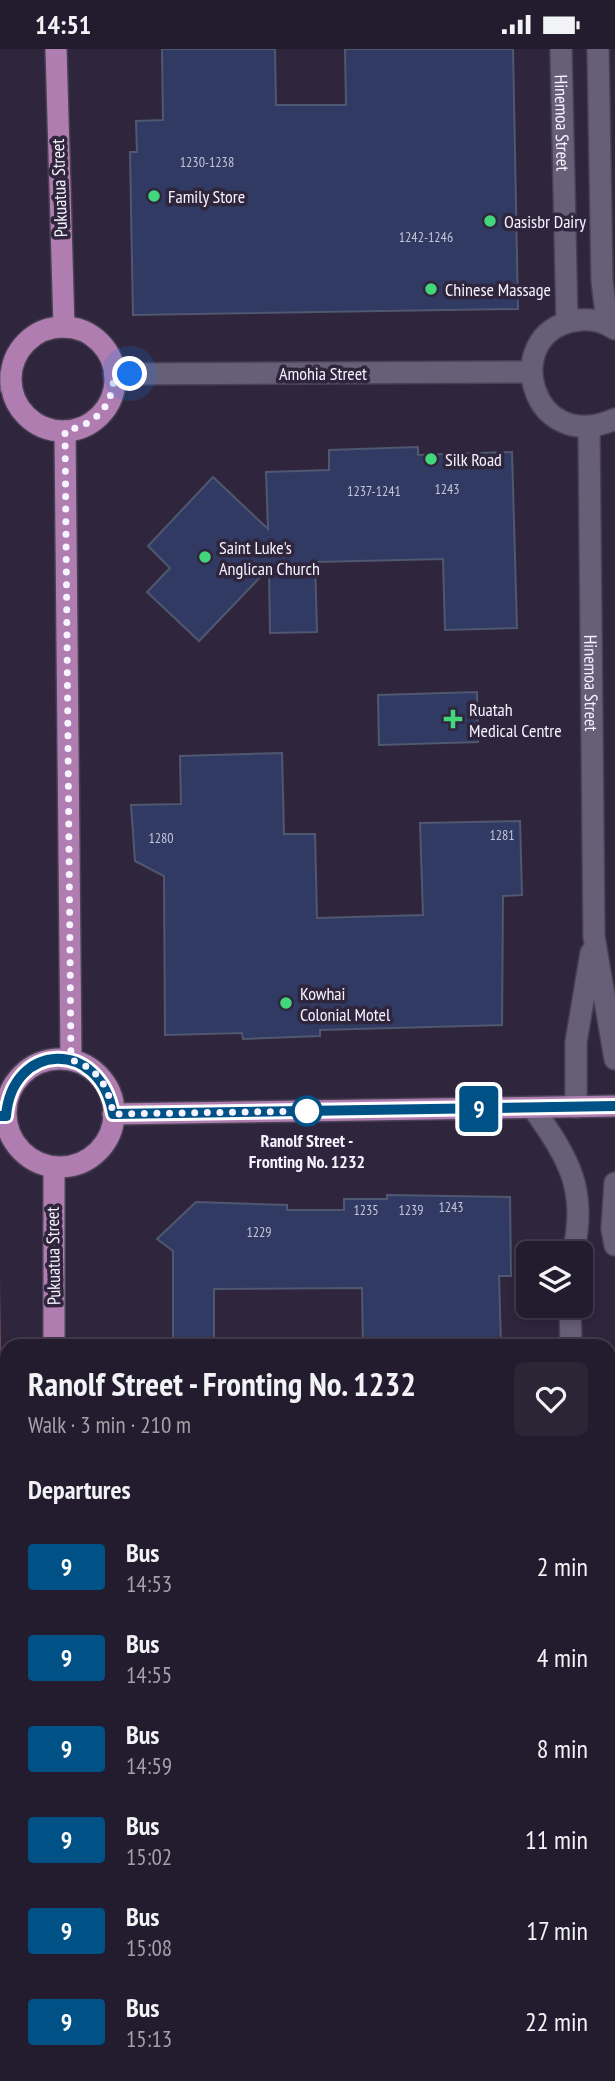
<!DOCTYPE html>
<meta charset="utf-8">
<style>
body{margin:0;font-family:"PT Sans Narrow",sans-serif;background:#2b2536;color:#f1f3f6;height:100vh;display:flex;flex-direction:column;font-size:26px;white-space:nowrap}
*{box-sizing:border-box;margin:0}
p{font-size:23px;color:#a3a1aa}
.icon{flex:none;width:38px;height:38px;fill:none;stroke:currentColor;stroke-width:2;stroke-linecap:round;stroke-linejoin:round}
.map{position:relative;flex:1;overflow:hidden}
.sheet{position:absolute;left:0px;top:1290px;width:616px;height:744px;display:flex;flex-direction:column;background:#231c2e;border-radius:21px 21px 0 0;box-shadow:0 4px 10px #0003,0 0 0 2px #403a4a}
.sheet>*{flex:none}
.badge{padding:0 14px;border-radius:5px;font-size:24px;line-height:46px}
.tools{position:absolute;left:516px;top:1192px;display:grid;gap:14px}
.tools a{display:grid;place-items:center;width:77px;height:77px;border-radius:10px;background:#231c2e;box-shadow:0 4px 10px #0003,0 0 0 2px #403a4a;font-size:35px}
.you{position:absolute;width:35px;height:35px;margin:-18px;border:5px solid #fff;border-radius:50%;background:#1a73e8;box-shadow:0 0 0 10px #1a73e833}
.map>.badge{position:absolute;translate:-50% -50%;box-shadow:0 0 0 4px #fff}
h2{padding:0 28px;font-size:26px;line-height:63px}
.round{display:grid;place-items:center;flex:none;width:74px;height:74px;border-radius:10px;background:#2b2536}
.headline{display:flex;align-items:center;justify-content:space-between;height:119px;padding:0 28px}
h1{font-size:33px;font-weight:700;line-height:52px}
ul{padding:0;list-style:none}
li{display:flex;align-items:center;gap:21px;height:91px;padding:0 28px}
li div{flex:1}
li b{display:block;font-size:26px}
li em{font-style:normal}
li .badge{min-width:77px;font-weight:700;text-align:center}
.status{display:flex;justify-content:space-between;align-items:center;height:49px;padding:0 35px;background:#231c2e;direction:ltr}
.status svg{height:19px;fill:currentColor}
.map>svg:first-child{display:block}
</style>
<div class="status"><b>14:51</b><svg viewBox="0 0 49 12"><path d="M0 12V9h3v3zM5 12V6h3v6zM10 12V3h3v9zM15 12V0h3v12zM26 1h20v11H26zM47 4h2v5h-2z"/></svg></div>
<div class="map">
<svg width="615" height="2032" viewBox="0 0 615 2032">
<rect width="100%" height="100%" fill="#2f263d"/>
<polygon fill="#6d4952" points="0,1230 7,1661 7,2026 0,2032"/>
<g fill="#303a62" stroke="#505770" stroke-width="2">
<polygon points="162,0 275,0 276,56 346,56 345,0 513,0 518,260 133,266 130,103 137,103 136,72 163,71"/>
<polygon points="418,398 418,406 512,403 517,579 445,581 443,510 315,513 317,583 270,584 269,519 199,592 147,543 170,519 148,497 213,428 268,480 266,423 329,421 329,401"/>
<polygon points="477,643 478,693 379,696 378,646"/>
<polygon points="282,704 284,785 315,785 317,869 423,866 420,774 520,772 522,846 503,847 502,976 320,981 320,987 243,990 242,984 165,986 164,827 135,812 131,756 181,755 180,707"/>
<polygon points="387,1146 510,1148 511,1227 499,1227 501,1297 363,1297 362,1239 214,1240 214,1297 173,1297 173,1202 157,1190 196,1153 287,1156 287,1161 344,1161 344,1150 387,1150"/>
</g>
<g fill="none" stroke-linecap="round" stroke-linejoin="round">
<defs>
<g id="minor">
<path id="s1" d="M561 0 567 273"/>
<polyline points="598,0 602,231 607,274"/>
<path d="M615 280C603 272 588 269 574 272 500 285 530 408 615 370"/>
<polyline points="114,325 531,323"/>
<polyline points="0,332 11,332"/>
<path id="s2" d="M589 378 594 888 615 1010"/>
<polyline points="576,1058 576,993 591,904"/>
<path d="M533 1059C569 1110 588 1141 573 1204"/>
<polyline points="615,1134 612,1180 615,1196"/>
<polyline points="570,1256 571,1297"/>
<polyline points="586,2026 586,2032"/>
<polyline points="0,2032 10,2032"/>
</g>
<g id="major">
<polyline points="56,0 64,278"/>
<circle cx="63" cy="330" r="52"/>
<polyline points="65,382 71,1011"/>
<circle cx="60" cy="1064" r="54"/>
<polyline points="113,1065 615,1057"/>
<polyline points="54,1297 54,1118"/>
<polyline points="67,2026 67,2032"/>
</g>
</defs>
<use href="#minor" stroke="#484053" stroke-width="24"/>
<use href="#major" stroke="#484053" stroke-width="24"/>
<use href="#minor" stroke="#675e77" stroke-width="21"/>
<use href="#major" stroke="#b07db0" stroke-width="21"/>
</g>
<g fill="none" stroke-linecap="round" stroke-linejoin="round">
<defs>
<path id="line" d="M0 1067H6C12 993 100 989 113 1065L615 1057"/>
</defs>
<use href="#line" stroke="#fff" stroke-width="16"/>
<use href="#line" stroke="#005186" stroke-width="10"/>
<path stroke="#f6f2fe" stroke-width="7" stroke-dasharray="0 12.6" d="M130 325H114C113 357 97 375 65 382L71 1011C98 1019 109 1038 113 1065L314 1062H307"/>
</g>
<g fill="#43d77b" stroke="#2f263d" stroke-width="2.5">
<circle cx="154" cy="147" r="7"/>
<circle cx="490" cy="172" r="7"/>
<circle cx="431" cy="240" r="7"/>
<circle cx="431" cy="410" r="7"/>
<circle cx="205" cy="508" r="7"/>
<path d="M449.5 659.5h7v7h7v7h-7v7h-7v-7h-7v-7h7z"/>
<circle cx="286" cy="954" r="7"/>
</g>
<circle fill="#fff" stroke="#005186" stroke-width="3.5" cx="307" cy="1062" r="14"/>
<g text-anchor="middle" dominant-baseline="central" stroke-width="7" stroke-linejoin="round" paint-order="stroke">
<g font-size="14" fill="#c4c4d7">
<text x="207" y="113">1230-1238</text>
<text x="426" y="188">1242-1246</text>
<text x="447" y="440">1243</text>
<text x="374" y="442">1237-1241</text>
<text x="502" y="786">1281</text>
<text x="161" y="789">1280</text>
<text x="451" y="1158">1243</text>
<text x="366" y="1161">1235</text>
<text x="411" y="1161">1239</text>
<text x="259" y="1183">1229</text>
</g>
<g font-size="18" fill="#f6f2fe" stroke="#2f263d">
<text stroke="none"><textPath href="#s1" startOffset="74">Hinemoa Street</textPath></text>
<text transform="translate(59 139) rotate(-92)">Pukuatua Street</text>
<text x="323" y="324">Amohia Street</text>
<text stroke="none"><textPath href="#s2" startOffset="256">Hinemoa Street</textPath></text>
<text transform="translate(53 1207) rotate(-91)">Pukuatua Street</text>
</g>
<g font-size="18" fill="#f6f2fe" stroke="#2f263d" text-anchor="start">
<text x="168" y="147">Family Store</text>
<text x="504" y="172">Oasisbr Dairy</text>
<text x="445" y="240">Chinese Massage</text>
<text x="445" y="410">Silk Road</text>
<text x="219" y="498">Saint Luke's<tspan x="219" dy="21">Anglican Church</tspan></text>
<text x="469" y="660">Ruatah<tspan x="469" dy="21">Medical Centre</tspan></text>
<text x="300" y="944">Kowhai<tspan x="300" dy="21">Colonial Motel</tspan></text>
</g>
<g font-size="18" font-weight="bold" fill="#f6f2fe" stroke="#2f263d">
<text x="307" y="1091">Ranolf Street -<tspan x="307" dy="21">Fronting No. 1232</tspan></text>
</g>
</g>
</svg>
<div class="tools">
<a><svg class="icon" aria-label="layers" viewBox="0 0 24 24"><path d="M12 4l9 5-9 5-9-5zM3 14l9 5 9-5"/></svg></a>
</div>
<div class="you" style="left:130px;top:325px"></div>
<b class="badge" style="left:479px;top:1060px;background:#005186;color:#fff">9</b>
<section class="sheet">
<div class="headline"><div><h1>Ranolf Street - Fronting No. 1232</h1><p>Walk · 3 min · 210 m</p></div><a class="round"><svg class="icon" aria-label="heart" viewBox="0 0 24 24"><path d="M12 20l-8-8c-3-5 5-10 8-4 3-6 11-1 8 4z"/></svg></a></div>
<h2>Departures</h2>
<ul>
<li><span class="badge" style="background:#005186;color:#fff">9</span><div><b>Bus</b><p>14:53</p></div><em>2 min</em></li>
<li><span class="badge" style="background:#005186;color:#fff">9</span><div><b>Bus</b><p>14:55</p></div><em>4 min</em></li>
<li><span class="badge" style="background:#005186;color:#fff">9</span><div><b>Bus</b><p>14:59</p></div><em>8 min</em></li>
<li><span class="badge" style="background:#005186;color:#fff">9</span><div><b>Bus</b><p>15:02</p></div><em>11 min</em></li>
<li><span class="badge" style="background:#005186;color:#fff">9</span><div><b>Bus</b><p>15:08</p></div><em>17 min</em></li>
<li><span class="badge" style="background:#005186;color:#fff">9</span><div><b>Bus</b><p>15:13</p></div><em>22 min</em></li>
</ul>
</section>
</div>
